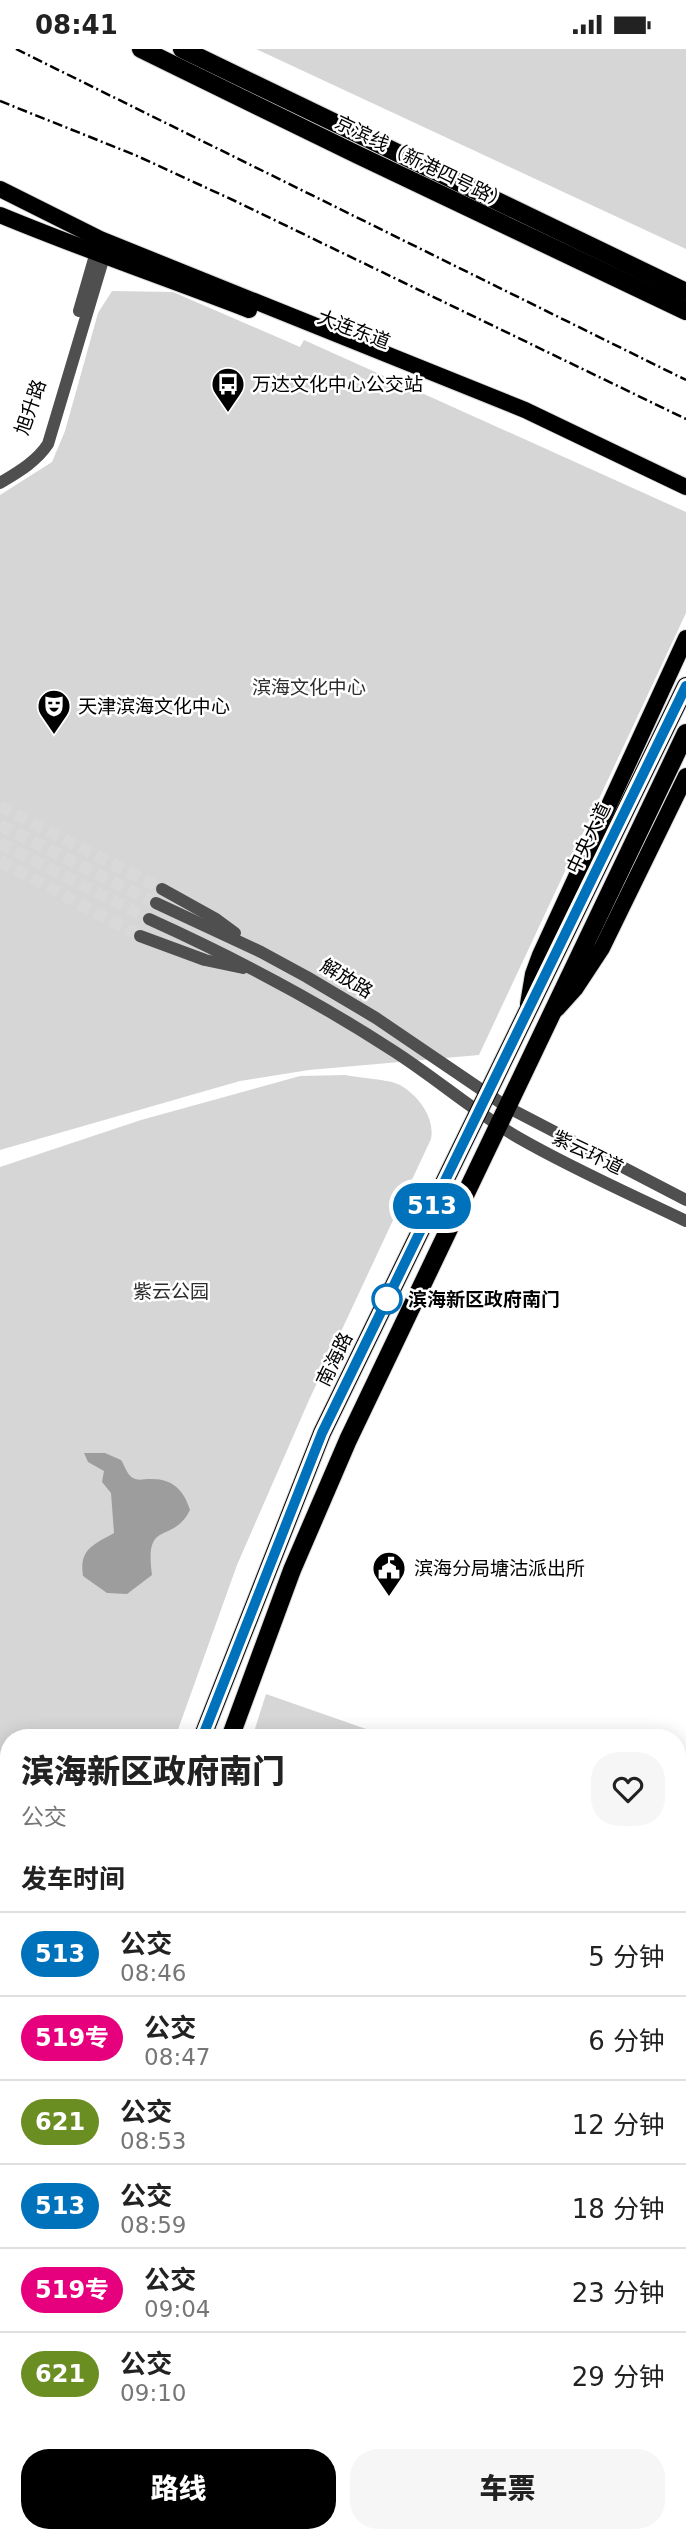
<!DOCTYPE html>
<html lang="zh">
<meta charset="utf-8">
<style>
body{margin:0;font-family:"DejaVu Sans","Noto Sans SC",sans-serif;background:#f6f6f6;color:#222;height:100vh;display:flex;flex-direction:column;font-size:26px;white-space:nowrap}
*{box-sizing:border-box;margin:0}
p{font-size:23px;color:#767676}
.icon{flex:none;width:38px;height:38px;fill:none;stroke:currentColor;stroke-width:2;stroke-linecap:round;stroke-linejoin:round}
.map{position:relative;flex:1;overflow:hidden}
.panel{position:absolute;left:0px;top:1680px;width:686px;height:814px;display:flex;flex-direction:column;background:#fff;border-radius:28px 28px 0 0;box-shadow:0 4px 18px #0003}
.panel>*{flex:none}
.badge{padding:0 14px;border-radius:23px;font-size:24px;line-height:46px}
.map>.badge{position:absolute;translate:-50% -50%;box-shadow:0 0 0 4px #fff}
h2{padding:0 21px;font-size:26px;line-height:63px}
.round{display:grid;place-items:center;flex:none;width:74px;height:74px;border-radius:28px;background:#f6f6f6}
.summary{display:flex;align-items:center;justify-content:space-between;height:119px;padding:0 21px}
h1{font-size:33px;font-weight:800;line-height:52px}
.primary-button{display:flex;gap:14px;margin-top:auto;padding:14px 21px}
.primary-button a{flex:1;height:80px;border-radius:28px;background:#000;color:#fff;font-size:28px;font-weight:800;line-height:80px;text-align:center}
.primary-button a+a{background:#f6f6f6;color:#222}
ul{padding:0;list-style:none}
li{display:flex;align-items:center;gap:21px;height:84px;padding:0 21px;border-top:2px solid #e0e0e0}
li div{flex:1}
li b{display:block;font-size:26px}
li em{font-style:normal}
li .badge{min-width:77px;font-weight:700;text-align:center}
.status{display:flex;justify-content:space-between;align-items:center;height:49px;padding:0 35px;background:#fff;direction:ltr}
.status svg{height:19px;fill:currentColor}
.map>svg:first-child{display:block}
</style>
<div class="status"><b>08:41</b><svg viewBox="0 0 49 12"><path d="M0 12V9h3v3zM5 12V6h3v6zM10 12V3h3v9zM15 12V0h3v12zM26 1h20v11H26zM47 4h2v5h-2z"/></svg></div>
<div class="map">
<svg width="686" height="2493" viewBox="0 0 686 2493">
<rect width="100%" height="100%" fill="#fff"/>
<g fill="#d6d6d6">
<polygon points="256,0 686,0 686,200"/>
<polygon points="112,242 173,243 300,298 304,291 686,463 686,564 479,1006 309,1021 240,1032 0,1101 0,446 52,413 65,382 98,264"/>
<path d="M345 1026C360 1029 388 1030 400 1036 419 1047 435 1069 431 1090L309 1351 237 1516 175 1689H9V2203L0 2231V1118L141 1071 300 1027Z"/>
<polygon points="266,1645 392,1689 252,1689"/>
</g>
<path fill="#9d9d9d" d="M84 1404H105L121 1411C125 1417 127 1426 133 1429 138 1432 144 1430 150 1430 172 1429 184 1441 190 1461 172 1497 144 1468 152 1526L127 1545 107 1544 83 1527C79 1500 93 1496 114 1484L111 1444 102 1433 104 1422 88 1413Z"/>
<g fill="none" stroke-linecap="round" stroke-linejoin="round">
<polyline stroke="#9d9d9d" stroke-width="10" points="306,2485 313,2493"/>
<g stroke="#d9d9d9" stroke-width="12" stroke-dasharray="12 6" stroke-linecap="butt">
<polyline points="0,757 162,840"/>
<polyline points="0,776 156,854"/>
<polyline points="0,794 149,870"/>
<polyline points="0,812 140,887"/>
<polyline points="0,1936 9,1935"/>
<polyline points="0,1968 9,1967"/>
</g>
<defs>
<g id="major">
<polyline points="0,140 100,190 525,361 686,438"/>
<path d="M0 166C82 200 166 229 249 261"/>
<polyline points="528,955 533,925 540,906 686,589"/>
<polyline points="557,960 575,940 602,899 686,727"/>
<polyline points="677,2020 686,2021"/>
<polyline points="0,2289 9,2267"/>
<polyline points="0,2460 9,2431"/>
</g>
<g id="highway">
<polyline points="141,0 358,106 686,262"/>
<polyline points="182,0 686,243"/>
<polyline points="202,1689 322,1384 686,637"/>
<polyline points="230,1689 292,1521 348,1391 686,684"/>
<polyline points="0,2328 9,2300"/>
<polyline points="0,2402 9,2375"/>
</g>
</defs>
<use href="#major" stroke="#dbdbdb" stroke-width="18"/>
<use href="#highway" stroke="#dbdbdb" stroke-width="20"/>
<g stroke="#4f4f4f" stroke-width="12">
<polyline points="79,262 98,196"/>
<path d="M0 434C18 423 36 413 48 395L106 201"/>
<polyline points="162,840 216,870 235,884"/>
<polyline points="156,854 261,903 307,928 376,969 507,1058 686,1151"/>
<path d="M149 870C233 908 315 951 392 1001 436 1029 474 1063 519 1089 573 1120 630 1145 686 1172"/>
<polyline points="140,887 205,911 243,919"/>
<polyline points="677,2211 686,2151"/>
<polyline points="677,2256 685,2201"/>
<polyline points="635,2493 636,2485"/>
</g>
<use href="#major" stroke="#000" stroke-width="16"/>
<use href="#highway" stroke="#000" stroke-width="18"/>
<g stroke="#000" stroke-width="2.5" stroke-dasharray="10 3.5 2 3.5" stroke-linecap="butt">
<polyline points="16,0 686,331"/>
<polyline points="0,52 135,106 235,152 686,370"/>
</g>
</g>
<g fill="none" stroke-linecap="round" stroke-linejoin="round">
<defs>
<polyline id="line" points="202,1689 322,1384 686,637"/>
</defs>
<use href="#line" stroke="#fff" stroke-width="16"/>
<use href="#line" stroke="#0072bc" stroke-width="10"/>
</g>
<defs>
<symbol id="bus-pin" viewBox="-11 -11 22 30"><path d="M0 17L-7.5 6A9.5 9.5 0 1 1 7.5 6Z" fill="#000" stroke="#fff"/><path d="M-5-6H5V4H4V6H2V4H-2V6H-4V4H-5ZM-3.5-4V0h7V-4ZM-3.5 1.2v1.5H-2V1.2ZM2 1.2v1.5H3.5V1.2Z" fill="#fff"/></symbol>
<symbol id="theatre-pin" viewBox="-11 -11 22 30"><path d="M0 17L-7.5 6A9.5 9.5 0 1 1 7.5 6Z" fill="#000" stroke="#fff"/><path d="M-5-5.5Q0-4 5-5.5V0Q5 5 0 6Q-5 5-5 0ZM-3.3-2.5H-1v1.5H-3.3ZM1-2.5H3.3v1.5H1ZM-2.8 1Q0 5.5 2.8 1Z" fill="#fff"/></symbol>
<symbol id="civic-pin" viewBox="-11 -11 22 30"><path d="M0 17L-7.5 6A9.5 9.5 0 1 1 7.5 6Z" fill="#000" stroke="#fff"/><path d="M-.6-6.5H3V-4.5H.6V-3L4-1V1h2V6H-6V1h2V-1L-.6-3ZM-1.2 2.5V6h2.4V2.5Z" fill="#fff"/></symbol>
</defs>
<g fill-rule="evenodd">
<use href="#bus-pin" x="209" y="316" width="38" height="52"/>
<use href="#theatre-pin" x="35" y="638" width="38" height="52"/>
<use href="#civic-pin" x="370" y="1500" width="38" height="52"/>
</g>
<circle fill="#fff" stroke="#0072bc" stroke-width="3.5" cx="387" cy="1250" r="14"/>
<g text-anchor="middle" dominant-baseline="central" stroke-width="5" stroke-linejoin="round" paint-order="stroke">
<g font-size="19" fill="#000" stroke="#fff">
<text transform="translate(422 113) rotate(26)">京滨线（新港四号路）</text>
<text transform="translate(354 280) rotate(21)">大连东道</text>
<text transform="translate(30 358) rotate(-71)">旭升路</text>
<text transform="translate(588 789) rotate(-64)">中央大道</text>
<text transform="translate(347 929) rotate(31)">解放路</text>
<text transform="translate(588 1103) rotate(26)">紫云环道</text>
<text transform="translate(334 1310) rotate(-64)">南海路</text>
</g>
<g font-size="19" fill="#000" stroke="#fff" text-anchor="start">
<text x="252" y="335">万达文化中心公交站</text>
<text x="78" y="657">天津滨海文化中心</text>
<text x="414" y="1519">滨海分局塘沽派出所</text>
</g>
<g font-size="19" fill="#2d2d2d" stroke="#fff">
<text x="309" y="638">滨海文化中心</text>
<text x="171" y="1242">紫云公园</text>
</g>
<g font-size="19" font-weight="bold" fill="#000" stroke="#fff" text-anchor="start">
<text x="408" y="1250">滨海新区政府南门</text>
</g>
</g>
</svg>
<b class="badge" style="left:432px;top:1157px;background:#0072bc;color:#fff">513</b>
<section class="panel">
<div class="summary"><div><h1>滨海新区政府南门</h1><p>公交</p></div><a class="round"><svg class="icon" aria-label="heart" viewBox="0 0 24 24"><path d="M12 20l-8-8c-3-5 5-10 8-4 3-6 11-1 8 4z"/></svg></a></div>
<h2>发车时间</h2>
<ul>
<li><span class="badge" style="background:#0072bc;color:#fff">513</span><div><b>公交</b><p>08:46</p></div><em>5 分钟</em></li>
<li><span class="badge" style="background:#e6007e;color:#fff">519专</span><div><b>公交</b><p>08:47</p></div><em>6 分钟</em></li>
<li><span class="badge" style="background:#6b8e23;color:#fff">621</span><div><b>公交</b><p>08:53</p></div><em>12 分钟</em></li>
<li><span class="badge" style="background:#0072bc;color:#fff">513</span><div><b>公交</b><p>08:59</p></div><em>18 分钟</em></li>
<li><span class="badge" style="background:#e6007e;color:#fff">519专</span><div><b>公交</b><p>09:04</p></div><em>23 分钟</em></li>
<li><span class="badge" style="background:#6b8e23;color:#fff">621</span><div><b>公交</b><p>09:10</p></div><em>29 分钟</em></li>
</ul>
<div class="primary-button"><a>路线</a><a>车票</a></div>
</section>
</div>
